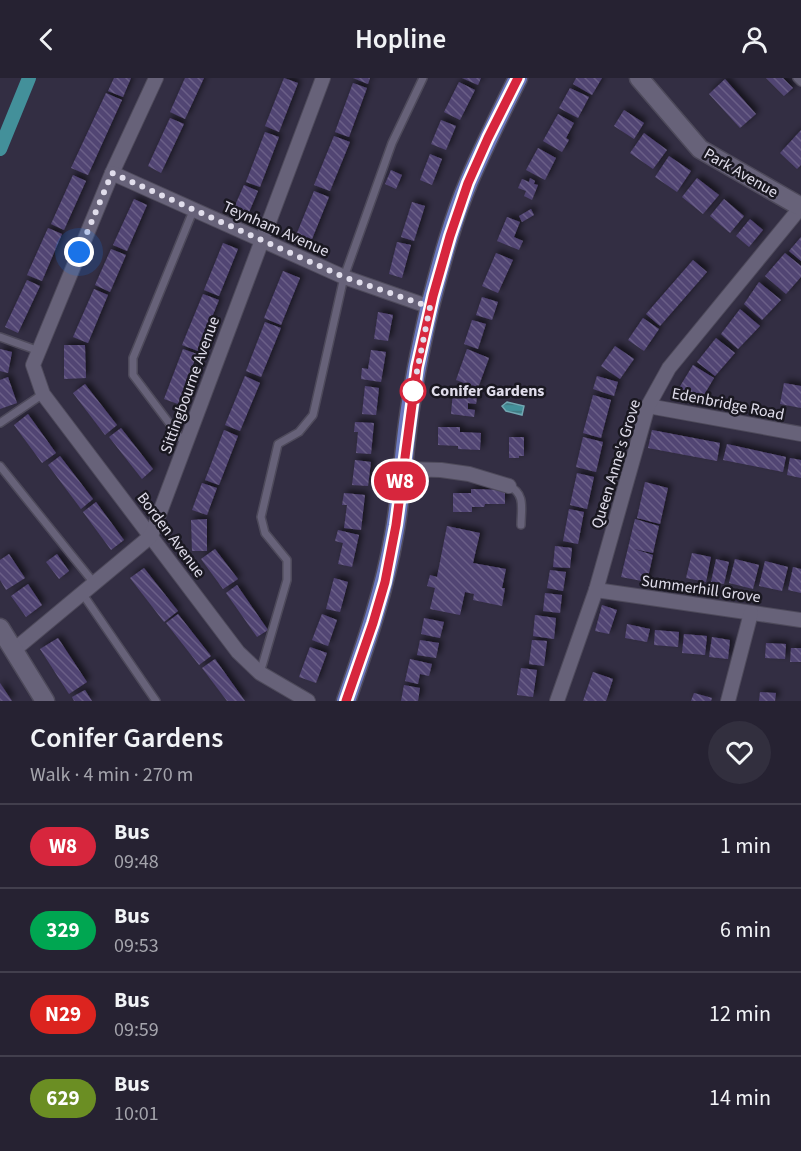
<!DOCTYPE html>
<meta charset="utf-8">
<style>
body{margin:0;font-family:"Source Sans 3",sans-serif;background:#322f3e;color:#f1f3f6;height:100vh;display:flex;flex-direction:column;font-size:22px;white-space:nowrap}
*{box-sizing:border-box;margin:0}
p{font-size:20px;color:#a4a4ac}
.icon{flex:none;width:33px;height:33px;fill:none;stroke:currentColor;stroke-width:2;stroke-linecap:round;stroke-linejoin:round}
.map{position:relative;height:623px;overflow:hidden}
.panel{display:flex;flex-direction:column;background:#262232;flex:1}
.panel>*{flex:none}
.badge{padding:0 12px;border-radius:20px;font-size:21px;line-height:39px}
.you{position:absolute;width:30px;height:30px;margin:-15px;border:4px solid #fff;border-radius:50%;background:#1a73e8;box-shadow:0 0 0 9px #1a73e833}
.map>.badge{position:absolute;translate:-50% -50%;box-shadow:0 0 0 3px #fff}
.round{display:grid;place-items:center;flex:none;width:63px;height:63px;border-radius:32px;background:#322f3e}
.headline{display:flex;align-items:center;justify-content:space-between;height:102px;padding:0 30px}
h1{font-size:28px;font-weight:600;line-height:45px}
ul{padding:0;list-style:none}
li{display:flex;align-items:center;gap:18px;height:84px;padding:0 30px;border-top:2px solid #423f4d}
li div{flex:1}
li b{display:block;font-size:22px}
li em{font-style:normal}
li .badge{min-width:66px;font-weight:700;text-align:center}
header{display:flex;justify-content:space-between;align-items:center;height:78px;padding:0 30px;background:#262232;font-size:27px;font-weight:600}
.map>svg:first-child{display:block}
</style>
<header><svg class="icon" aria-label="back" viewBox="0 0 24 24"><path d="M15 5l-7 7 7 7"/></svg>Hopline<svg class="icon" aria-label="person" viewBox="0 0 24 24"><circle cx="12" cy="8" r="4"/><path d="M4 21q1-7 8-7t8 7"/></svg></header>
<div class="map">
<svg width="801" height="623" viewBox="0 0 801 623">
<defs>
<pattern id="water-rules" width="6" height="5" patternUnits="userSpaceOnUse" patternTransform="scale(1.5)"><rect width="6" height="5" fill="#43909a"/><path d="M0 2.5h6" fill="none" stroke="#43757d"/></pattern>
<pattern id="building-back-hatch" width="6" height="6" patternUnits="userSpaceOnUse" patternTransform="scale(1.5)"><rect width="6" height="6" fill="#514473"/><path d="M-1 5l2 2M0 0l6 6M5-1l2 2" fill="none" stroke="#6a5f87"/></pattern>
<filter id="shadow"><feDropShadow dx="3.5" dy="-3.5" stdDeviation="3" flood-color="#0009"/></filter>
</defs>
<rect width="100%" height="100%" fill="#332e43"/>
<polygon fill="url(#water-rules)" stroke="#72a7b2" stroke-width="1.5" points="507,324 524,328 522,337 506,333 502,328"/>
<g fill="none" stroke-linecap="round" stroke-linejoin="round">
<polyline stroke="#43909a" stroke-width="14" points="0,71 29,0"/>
</g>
<g fill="url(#building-back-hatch)" filter="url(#shadow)">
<polygon points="114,0 131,0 123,19 108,13"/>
<polygon points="185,0 204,0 185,41 170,34"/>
<polygon points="284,0 298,5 279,54 265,48"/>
<polygon points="353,0 370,0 368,6"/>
<polygon points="462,0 481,0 478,7"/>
<polygon points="576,0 602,0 592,17 573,6"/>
<polygon points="766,0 783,0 793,10 784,18"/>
<polygon points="725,1 756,36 740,50 709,16"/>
<polygon points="459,4 475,12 460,42 444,34"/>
<polygon points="353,5 367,10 349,59 335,54"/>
<polygon points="570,10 589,19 578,40 559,30"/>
<polygon points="106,15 122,22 88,97 71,90"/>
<polygon points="624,32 644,45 634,61 614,48"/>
<polygon points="558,36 574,45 566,60 569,62 562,74 543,63"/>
<polygon points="170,40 184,46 161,95 148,88"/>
<polygon points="441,42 456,48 446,72 431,66"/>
<polygon points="801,52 801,87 797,91 780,75"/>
<polygon points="265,54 279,59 260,109 246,104"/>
<polygon points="644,55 667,72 653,91 630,75"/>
<polygon points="334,58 350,64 330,113 314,107"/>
<polygon points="538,70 556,80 545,102 526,92"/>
<polygon points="430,76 442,81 432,107 420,102"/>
<polygon points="669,78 691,93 677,114 655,99"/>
<polygon points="391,92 402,97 396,111 385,106"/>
<polygon points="73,97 86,103 64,152 51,146"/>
<polygon points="530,100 535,103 534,106 538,107 532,122 524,118 526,113 518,110 522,101 529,104"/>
<polygon points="697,100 719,117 703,136 682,119"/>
<polygon points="244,107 258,113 247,139 233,132"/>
<polygon points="314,113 329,119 310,166 295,160"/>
<polygon points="134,121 147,127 127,173 113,167"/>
<polygon points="724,121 744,138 730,155 710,138"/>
<polygon points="412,124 425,128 414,163 401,159"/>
<polygon points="531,131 534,137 522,144 519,138"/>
<polygon points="507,139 520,144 514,159 523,163 519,172 497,163"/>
<polygon points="750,141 763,152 749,169 736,158"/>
<polygon points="48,150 62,156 42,203 27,197"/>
<polygon points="801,159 801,183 789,173"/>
<polygon points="397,164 411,167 402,200 389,196"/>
<polygon points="223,165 238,171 219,218 204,212"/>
<polygon points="111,171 126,177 110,214 95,207"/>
<polygon points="496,175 513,182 498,215 482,208"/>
<polygon points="785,175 801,188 801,199 786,216 765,198"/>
<polygon points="693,182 707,194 660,248 646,236"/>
<polygon points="283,193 300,200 281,247 264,240"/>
<polygon points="27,202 40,208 18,255 5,249"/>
<polygon points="759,204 781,222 762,242 744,226"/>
<polygon points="94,211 108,217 88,265 73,259"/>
<polygon points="203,216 219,222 198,273 182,267"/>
<polygon points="482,219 498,224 492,242 476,237"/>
<polygon points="740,231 760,248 738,271 721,256"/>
<polygon points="378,234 393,237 388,263 374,261"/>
<polygon points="643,240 659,251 644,273 628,262"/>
<polygon points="472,242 486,246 478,271 464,266"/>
<polygon points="265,244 281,250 261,299 246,293"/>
<polygon points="716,260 735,275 715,298 697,284"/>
<polygon points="64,267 85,267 86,300 64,301"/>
<polygon points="615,268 634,281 620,301 601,288"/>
<polygon points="0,271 12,274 8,295 0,293"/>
<polygon points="183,271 197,276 178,326 164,321"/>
<polygon points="467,271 489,280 478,310 456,302"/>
<polygon points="371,272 386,274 381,304 361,301 362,290 368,291"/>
<polygon points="693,287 714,300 698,327 676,315"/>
<polygon points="245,298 260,305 240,353 225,347"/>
<polygon points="597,298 618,304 614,318 593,311"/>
<polygon points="8,299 17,325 0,331 0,302"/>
<polygon points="784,305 801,308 801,330 780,326"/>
<polygon points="85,306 117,347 105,357 73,315"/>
<polygon points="365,308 379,310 376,337 362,336"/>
<polygon points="453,313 478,315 476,326 468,325 468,331 475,332 474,339 451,336"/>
<polygon points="593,317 611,322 601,360 583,355"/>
<polygon points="28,336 56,375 42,385 14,347"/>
<polygon points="355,344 374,345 371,376 356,375 358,354 354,354"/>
<polygon points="438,349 460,349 460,354 481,355 480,372 458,371 458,368 438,367"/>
<polygon points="121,350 153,391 142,401 109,359"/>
<polygon points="224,352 238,358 219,407 205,402"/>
<polygon points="652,352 720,365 717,383 648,370"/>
<polygon points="509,359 524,359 524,378 519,378 519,380 509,380"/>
<polygon points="583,359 603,364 596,394 576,389"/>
<polygon points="727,366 786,379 783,394 723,382"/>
<polygon points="60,378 93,421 81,431 48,387"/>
<polygon points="790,380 801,382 801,400 787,397"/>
<polygon points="355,382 371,384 368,408 352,407"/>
<polygon points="577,395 594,399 587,431 570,427"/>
<polygon points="645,404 668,410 660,446 637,440"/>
<polygon points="202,405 217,410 207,437 192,432"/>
<polygon points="471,411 505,412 505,426 485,426 484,429 472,429 472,434 453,434 453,415 471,415"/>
<polygon points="344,415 365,417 361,452 344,450 347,427 342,427"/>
<polygon points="96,424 124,462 111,472 83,434"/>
<polygon points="569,431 584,434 578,466 563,463"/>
<polygon points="207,441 207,473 192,473 191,442"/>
<polygon points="635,441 659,448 653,475 634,471 653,477 647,504 621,499"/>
<polygon points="447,448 480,455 473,485 506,491 502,510 505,510 502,528 473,522 474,516 465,514 460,537 430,531 435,510 427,508 430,497 437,499"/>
<polygon points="338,452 359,457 352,489 338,486 343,465 335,463"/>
<polygon points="555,468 572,470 570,490 553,489"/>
<polygon points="215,471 238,501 223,511 201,481"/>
<polygon points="692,475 711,479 706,504 686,500"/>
<polygon points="9,476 25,500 6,512 0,502 0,482"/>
<polygon points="57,476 69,493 59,501 46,484"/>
<polygon points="716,481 729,484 724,506 711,504"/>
<polygon points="735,481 759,487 753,511 729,505"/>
<polygon points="765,483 788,489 782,513 759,508"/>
<polygon points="793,489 801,491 801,515 788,512"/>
<polygon points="144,490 178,533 164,544 130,500"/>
<polygon points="550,492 566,494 563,513 547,510"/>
<polygon points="334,500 348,504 340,534 326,531"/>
<polygon points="28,506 42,527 26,539 11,518"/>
<polygon points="237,507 268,552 257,559 226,515"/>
<polygon points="545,515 562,517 560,535 543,533"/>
<polygon points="602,527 617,532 609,556 595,553"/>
<polygon points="178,536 211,578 199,587 166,545"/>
<polygon points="322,536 337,542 328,568 312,562"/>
<polygon points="535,537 556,540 554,561 533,558"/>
<polygon points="424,540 444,544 440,560 421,556"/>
<polygon points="627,546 650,551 647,564 625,560"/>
<polygon points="655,552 679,554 678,569 654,567"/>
<polygon points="684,556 707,558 705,577 682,575"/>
<polygon points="712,559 730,562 728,581 709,579"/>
<polygon points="58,560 87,604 69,616 40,571"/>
<polygon points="420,562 439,565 436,580 417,577"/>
<polygon points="532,562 547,563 544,588 529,586"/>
<polygon points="766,565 786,566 785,581 765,580"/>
<polygon points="310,569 327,575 316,605 299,599"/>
<polygon points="791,570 801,570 801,584 790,584"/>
<polygon points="215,581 245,623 227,623 202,590"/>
<polygon points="410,581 432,586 429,598 420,596 418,606 405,603"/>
<polygon points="521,590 537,592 533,619 517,617"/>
<polygon points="593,594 613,601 606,623 583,623"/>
<polygon points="0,605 12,623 0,623"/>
<polygon points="404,607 420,610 418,623 401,623"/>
<polygon points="85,612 92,623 74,623 72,619"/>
<polygon points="760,614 776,615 775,623 759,623"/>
<polygon points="694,615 712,620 711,623 691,623"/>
</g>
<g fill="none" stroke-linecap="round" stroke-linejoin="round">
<defs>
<g id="service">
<polyline points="797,0 801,4"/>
<polyline points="0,259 39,273"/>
<polyline points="0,345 43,316"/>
<polyline points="185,366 133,297 133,280 193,133"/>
<polyline points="0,388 94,505"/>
<path d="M509 408C526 416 521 431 521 447"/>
<polyline points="82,515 156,623"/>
<polyline points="260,595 287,502 287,482 265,455 261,439 278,366 299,354 313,337 344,199 392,65 423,0"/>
</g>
<g id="minor">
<polyline points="156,0 112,95 33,287 43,316 238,574 260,595 308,623"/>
<polyline points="112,95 344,199 430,229"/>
<polyline points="648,328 801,356"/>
<polyline points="402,391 441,392 469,396 509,408"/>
<polyline points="596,512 801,542"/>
<polyline points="14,572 151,458 323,0"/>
<polyline points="557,623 596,512 648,328 669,290 801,129"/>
<polyline points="728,623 751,535"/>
</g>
<g id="tertiary">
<polyline points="639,0 700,71 801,129"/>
<polyline points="0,550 45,623"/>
</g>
<path id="primary" d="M346 623C365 568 384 515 394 457 401 420 403 382 408 345 413 306 421 267 430 228 441 186 452 143 469 103 484 68 501 34 518 0"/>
</defs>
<use href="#service" stroke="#4e4a5b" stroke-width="10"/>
<use href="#minor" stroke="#4e4a5b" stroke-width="16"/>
<use href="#tertiary" stroke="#4e4a5b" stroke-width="21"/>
<use href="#primary" stroke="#4e4a5b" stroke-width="21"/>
<use href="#service" stroke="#676279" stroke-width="7"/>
<use href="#minor" stroke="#676279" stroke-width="14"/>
<use href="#tertiary" stroke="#676279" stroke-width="18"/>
<use href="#primary" stroke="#6c79bf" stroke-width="18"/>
</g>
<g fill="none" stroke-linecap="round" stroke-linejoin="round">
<defs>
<polyline id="line" points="346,623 373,545 385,504 396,447 417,289 433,218 450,158 468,105 488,60 518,0"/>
</defs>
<use href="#line" stroke="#fff" stroke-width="14"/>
<use href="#line" stroke="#d7263d" stroke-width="9"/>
<polyline stroke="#e0ddeb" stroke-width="6" stroke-dasharray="0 10.8" points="79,174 112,95 344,199 430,229 413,313"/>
</g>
<circle fill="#fff" stroke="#d7263d" stroke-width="3" cx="413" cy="313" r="12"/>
<g text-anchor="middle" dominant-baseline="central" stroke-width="5" stroke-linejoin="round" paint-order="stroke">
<g font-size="16" fill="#e0ddeb" stroke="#1a1821">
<text transform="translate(741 95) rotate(30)">Park Avenue</text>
<text transform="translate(276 151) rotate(24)">Teynham Avenue</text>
<text transform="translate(190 307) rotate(-70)">Sittingbourne Avenue</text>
<text transform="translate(728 326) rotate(11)">Edenbridge Road</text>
<text transform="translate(616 386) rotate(-73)">Queen Anne's Grove</text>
<text transform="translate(171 457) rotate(53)">Borden Avenue</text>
<text transform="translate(701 511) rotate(8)">Summerhill Grove</text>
</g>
<g font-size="16" font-weight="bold" fill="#e0ddeb" stroke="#1a1821" text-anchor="start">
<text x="431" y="313">Conifer Gardens</text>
</g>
</g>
</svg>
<div class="you" style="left:79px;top:174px"></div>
<b class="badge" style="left:400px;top:403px;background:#d7263d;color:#fff">W8</b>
</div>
<section class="panel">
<div class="headline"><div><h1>Conifer Gardens</h1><p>Walk · 4 min · 270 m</p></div><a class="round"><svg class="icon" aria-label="heart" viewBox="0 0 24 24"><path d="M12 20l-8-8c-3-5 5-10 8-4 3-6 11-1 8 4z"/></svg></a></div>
<ul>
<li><span class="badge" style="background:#d7263d;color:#fff">W8</span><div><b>Bus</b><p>09:48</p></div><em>1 min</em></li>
<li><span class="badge" style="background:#00a651;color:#fff">329</span><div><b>Bus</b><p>09:53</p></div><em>6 min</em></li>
<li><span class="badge" style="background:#dc241f;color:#fff">N29</span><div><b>Bus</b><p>09:59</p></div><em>12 min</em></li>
<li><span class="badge" style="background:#6b8e23;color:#fff">629</span><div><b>Bus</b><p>10:01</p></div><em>14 min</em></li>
</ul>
</section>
